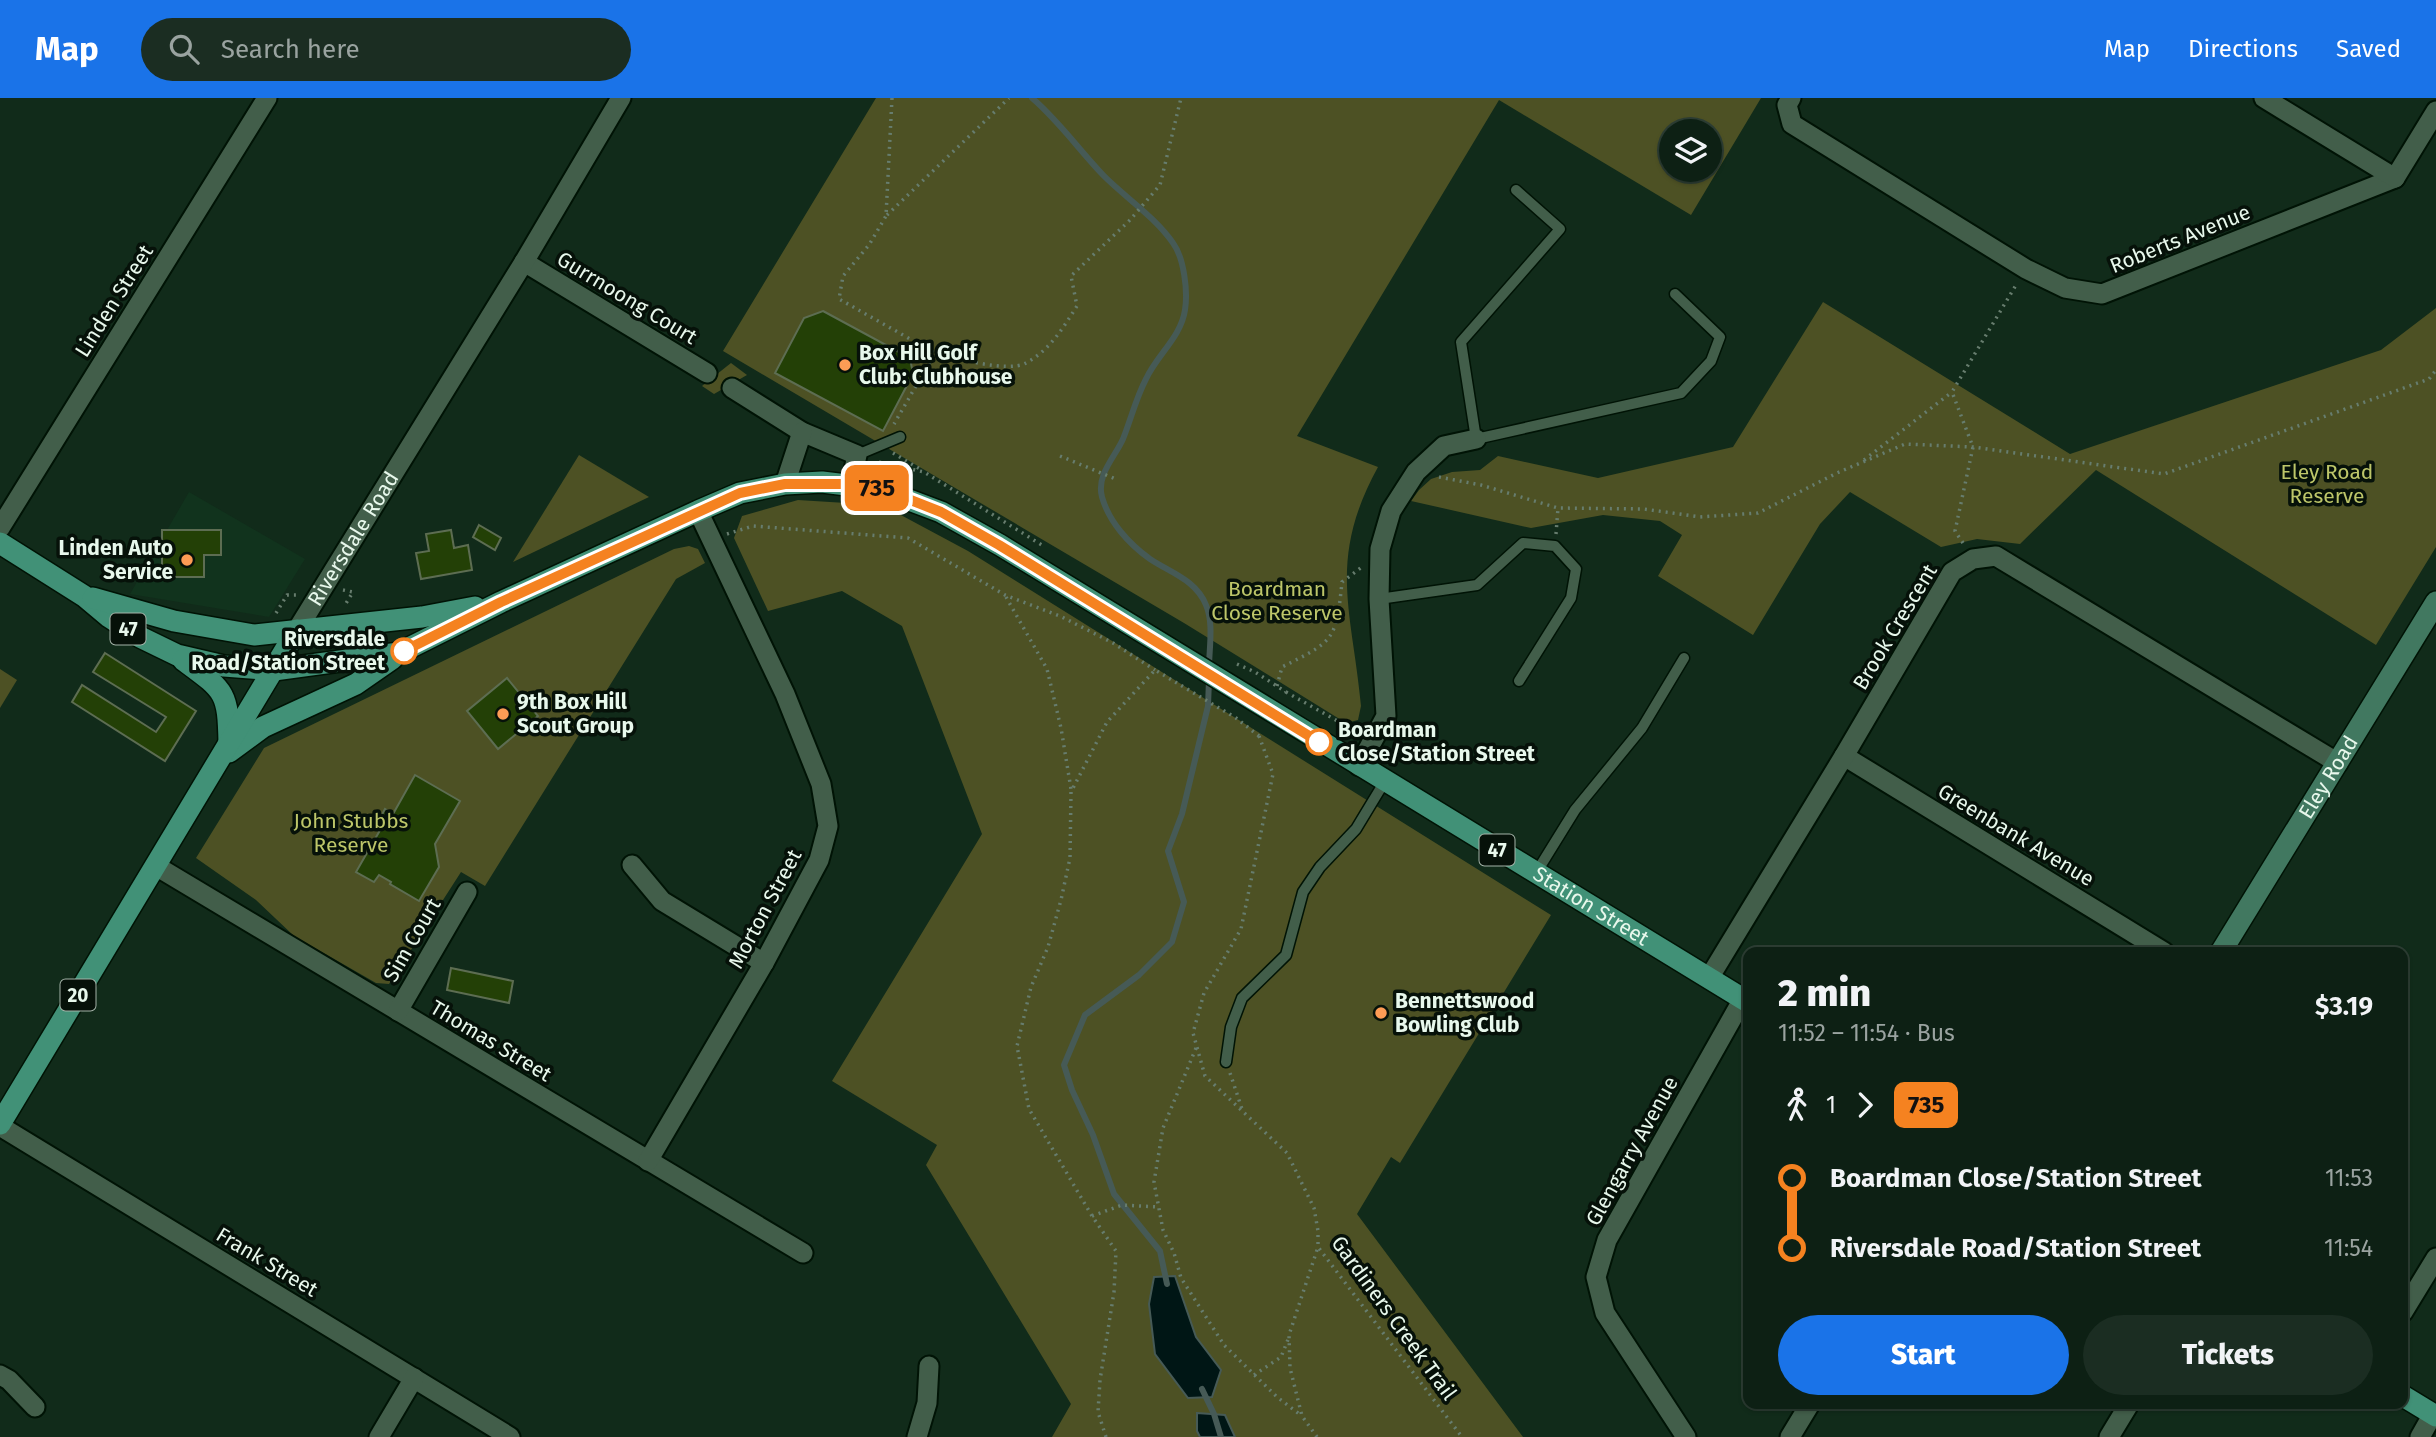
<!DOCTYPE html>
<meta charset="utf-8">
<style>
body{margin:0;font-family:"Fira Sans",sans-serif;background:#1b2d22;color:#f1f3f6;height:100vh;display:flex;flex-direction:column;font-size:26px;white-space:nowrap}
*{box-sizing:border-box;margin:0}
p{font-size:23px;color:#9aa3a0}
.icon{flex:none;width:38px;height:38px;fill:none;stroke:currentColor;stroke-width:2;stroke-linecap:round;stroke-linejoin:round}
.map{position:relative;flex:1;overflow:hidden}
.panel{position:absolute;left:1743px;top:849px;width:665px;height:462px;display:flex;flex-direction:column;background:#0d2014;border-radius:14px;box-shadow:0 2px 5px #0004,0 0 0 2px #2d3e34}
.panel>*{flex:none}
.badge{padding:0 14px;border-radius:10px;font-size:24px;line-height:46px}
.buttons{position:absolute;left:1659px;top:21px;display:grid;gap:14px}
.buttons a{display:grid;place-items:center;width:63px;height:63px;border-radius:50%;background:#0d2014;box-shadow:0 2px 5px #0004,0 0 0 2px #2d3e34;font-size:35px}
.map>.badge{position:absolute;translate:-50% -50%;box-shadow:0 0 0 4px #fff}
.legs{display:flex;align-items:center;gap:10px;height:77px;padding:0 35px;font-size:23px}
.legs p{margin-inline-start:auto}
.overview{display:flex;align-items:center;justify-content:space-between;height:119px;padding:0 35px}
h1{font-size:38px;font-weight:800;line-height:52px}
.primary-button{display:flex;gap:14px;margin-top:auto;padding:14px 35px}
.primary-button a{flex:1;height:80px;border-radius:42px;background:#1a73e8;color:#fff;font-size:28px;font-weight:800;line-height:80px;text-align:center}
.primary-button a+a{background:#1b2d22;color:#f1f3f6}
ul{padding:0 35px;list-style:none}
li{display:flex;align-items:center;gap:24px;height:70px;font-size:26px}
li i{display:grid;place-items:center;width:10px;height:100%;margin:0 9px;background:currentColor}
li i::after{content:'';width:18px;height:18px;margin:-9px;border:5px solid;border-radius:50%;background:#0d2014}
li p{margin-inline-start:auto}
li:first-child i{background:linear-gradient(#0000 50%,currentColor 0)}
li:last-child i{background:linear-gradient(currentColor 50%,#0000 0)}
header{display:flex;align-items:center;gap:42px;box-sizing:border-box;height:98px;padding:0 35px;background:#1a73e8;color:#fff}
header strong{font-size:33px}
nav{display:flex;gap:38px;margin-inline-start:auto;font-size:24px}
.search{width:490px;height:63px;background:#1b2d22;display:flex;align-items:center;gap:18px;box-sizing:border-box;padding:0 24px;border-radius:38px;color:#9aa3a0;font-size:26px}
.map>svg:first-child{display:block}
</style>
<header>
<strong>Map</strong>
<div class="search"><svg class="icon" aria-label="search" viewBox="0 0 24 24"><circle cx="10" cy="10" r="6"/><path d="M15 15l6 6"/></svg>Search here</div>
<nav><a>Map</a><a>Directions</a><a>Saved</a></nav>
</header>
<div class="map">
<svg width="2436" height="1339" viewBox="0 0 2436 1339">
<rect width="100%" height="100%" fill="#112b1a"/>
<polygon fill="#11331d" points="189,394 305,461 269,519 130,496"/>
<g fill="#4d5124" fill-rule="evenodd">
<path d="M876 0H1761L1691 117 1499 2 1297 338 1378 369C1327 462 1352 511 1361 608L1358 622 1346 625 1184 525 723 253ZM1671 33H1710V72H1671Z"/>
<polygon points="1823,204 2070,356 2381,252 2436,210 2436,449 2376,547 2096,372 2020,446 1977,441 1941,449 1850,394 1820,426 1753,537 1658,478 1682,437 1660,423 1603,417 1531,430 1411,403 1419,392 1431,381 1452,374 1480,372 1498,358 1598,380 1733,349"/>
<polygon points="731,265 747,277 714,296 702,288"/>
<polygon points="579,357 649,399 513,464"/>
<polygon points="798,402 862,406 899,416 968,453 1551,817 1400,1065 1391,1059 1357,1116 1523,1339 1052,1339 1071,1306 926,1067 937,1047 832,983 982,736 902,528 842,493 768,513 734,440 742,418"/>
<polygon points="689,448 698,451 705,465 676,481 485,788 461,774 389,886 376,885 294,838 256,802 196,760 264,650 674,451"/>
<polygon points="0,571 17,582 0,610"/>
</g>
<g fill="#001615" stroke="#465a56" stroke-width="2">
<polygon points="1175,1178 1196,1239 1221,1272 1212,1299 1188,1300 1155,1256 1149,1206 1154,1179"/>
<polygon points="1197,1315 1225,1317 1235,1339 1200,1339 1197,1333"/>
</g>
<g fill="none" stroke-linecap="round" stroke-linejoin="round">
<g stroke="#465a56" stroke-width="6">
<path d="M1032 0C1059 23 1079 52 1104 78 1126 100 1155 119 1173 145 1184 160 1188 193 1185 212 1181 239 1157 257 1146 281 1136 300 1131 321 1123 341 1115 359 1096 377 1102 399 1109 424 1129 446 1150 461 1171 475 1196 482 1206 507 1214 526 1209 550 1209 571"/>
<polyline points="1167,1186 1160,1153 1114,1096 1093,1037 1072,992 1064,967 1085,917 1139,877 1172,844 1184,804 1168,753 1182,716 1208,608 1209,582"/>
<polyline points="1202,1291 1214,1316 1221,1339"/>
</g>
</g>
<g fill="#234006" stroke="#5d6d52" stroke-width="2">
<polygon points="823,213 910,260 913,276 883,333 775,275 804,220"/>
<polygon points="479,427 501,440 495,452 473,439"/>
<polygon points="162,432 221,432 221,457 204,457 204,479 162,479"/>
<polygon points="451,432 454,450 468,447 472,472 421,481 416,455 429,453 426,436"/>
<polygon points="105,555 196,613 165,663 72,604 82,587 156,634 166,619 93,574"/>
<polygon points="507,580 538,618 498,651 467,613"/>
<polygon points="415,677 460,703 435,746 439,769 419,803 390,786 391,784 379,777 374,784 356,774 383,727 378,724 385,711 393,716"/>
<polygon points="451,870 513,883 509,905 447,892"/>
</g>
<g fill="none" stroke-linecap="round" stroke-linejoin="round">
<defs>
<g id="lane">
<polyline points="1516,92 1560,131 1461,244 1476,341 1681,295 1711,263 1720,239 1675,196"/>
<polyline points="857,357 900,339"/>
<polyline points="1379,501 1477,487 1523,445 1555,448 1576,471 1571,500 1519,583"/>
<polyline points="1536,775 1575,712 1642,630 1684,560"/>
<polyline points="1226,964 1231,929 1242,900 1286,857 1303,794 1320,769 1356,731 1385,683"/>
</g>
<g id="street">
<polyline points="1791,0 1787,7 1792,26 2026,171 2065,190 2102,196 2395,80 2436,13"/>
<polyline points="2264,0 2395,80"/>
<polyline points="524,164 707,275"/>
<polyline points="732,290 802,334 857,357 851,386"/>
<polyline points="785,386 802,334"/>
<polyline points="0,430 267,0"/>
<path id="s1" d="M297 532 524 164 621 0"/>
<polyline points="1844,658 2164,854"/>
<polyline points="1359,668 1386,618 1379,501 1380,451 1391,413 1416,374 1444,348 1476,341"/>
<polyline points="632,767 662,803 764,865"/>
<polyline points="156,768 803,1155"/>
<polyline points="1709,880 1844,658 1952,474 1973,461 1996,458 2338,665"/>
<polyline points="398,913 467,794"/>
<polyline points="0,1028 510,1339"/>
<polyline points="648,1063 764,865 819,762 828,728 821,686 785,596 698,413"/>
<polyline points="2403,1214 2436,1160"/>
<polyline points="0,1277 9,1282 35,1309"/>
<polyline points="379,1339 414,1280"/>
<polyline points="917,1339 927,1305 929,1268"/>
<polyline points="1686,1339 1605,1215 1596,1179 1607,1142 1743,901"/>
<polyline points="1790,1339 1810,1306"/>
<polyline points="2109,1339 2129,1306"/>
<polyline points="2420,1339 2433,1316"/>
</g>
<g id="secondary">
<path id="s2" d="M2221 854 2436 504"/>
</g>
<g id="primary">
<path id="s3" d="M0 445 84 498 109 519 140 539 177 557 224 568 274 572 399 555 501 504 698 413 740 395 785 386 822 384 880 391 941 414 1000 447 1748 904"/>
<polyline points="93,500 174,523 254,537 422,519 475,509"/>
<path d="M183 562C225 593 228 593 229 645"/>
<polyline points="229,654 263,629 356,586 392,561"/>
<polyline points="0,1026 297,532"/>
<polyline points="2403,1298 2436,1318"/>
</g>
</defs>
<use href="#lane" stroke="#001305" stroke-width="13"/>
<use href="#street" stroke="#001305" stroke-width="23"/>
<use href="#secondary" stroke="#001305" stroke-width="24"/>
<use href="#primary" stroke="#001305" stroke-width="24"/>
<g stroke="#677d6e" stroke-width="3.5" stroke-dasharray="2 5" stroke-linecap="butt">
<polyline points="892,0 886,118 869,147 843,178 839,201 935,255 894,326"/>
<polyline points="887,117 1009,0"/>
<path d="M935 255C956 260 1008 275 1026 265 1050 252 1063 230 1077 208L1071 178 1130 122 1160 87 1181 0"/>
<polyline points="893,355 920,371"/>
<polyline points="1060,358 1118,382"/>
<polyline points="1864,362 1952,294"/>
<polyline points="879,364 924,374 1045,449"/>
<polyline points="1439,379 1481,387 1558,410 1644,411 1700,419 1758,415 1837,375 1905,346 1973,349 2164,376 2429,281 2436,272"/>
<polyline points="727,436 753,428 908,440 1005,497 1062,519 1113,545 1155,572"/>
<polyline points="1556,436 1558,410"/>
<polyline points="1963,445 1955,433 1973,349 1952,294 2016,187"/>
<polyline points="343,492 353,494 345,507"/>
<polyline points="1006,499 1047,571 1061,630 1071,691"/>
<polyline points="276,515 287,497 297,497"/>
<polyline points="1237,566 1255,574 1286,594 1283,598"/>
<path d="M1277 588 1282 569C1334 543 1336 543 1342 484L1362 469"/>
<polyline points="1286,594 1357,634"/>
<polyline points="1259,638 1273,676 1241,831 1204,895 1193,935 1205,978 1287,1055 1314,1110 1318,1133 1318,1149 1462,1339"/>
<polyline points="1196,950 1163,1030 1154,1084 1163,1132 1174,1155 1181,1180 1224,1247 1277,1299 1302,1318"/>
<polyline points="1230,975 1242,1011"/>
<polyline points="1092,1118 1122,1107 1158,1109"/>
<polyline points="1254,1277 1281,1259 1289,1239"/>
<polyline points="1106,1339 1098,1314 1100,1282 1114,1194 1116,1153 1092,1118 1029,1011 1017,948 1031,889 1048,849 1061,802 1070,760 1071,694 1107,624 1155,572 1236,620 1259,638"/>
<polyline points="1317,1339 1302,1318 1290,1270 1289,1237 1318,1149"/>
</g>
<use href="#lane" stroke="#425e4a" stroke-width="10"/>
<use href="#street" stroke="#425e4a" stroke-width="19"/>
<use href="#secondary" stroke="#417860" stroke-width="21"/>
<use href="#primary" stroke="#419177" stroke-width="21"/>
</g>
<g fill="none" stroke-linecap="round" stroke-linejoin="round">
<defs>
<polyline id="line-1" points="404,553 501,504 740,395 785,386 851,386 880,390 941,414 999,447 1319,644"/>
</defs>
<use href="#line-1" stroke="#fff" stroke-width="16"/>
<use href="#line-1" stroke="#f58220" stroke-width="10"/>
</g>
<g fill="#fd9c55" stroke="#061109" stroke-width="2.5">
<circle cx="845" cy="267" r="7"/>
<circle cx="187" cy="462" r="7"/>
<circle cx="503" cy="616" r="7"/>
<circle cx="1381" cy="915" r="7"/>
</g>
<g fill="#fff" stroke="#f58220" stroke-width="3.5">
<circle cx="404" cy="553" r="12"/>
<circle cx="1319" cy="644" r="12"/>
</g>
<g text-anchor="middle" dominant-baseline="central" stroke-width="7" stroke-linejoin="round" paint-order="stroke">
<g fill="#061109" stroke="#a4b3a8" stroke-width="2">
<rect x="110.5" y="515.5" width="35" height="31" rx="5"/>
<rect x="1479.5" y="736.5" width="35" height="31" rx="5"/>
<rect x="60.5" y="881.5" width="35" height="31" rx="5"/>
</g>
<g font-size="19" font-weight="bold" fill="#e8f8ec">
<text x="128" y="531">47</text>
<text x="1497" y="752">47</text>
<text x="78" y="897">20</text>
</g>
<g font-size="21" fill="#e8f8ec" stroke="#061109">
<text transform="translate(2180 141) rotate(-22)">Roberts Avenue</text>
<text transform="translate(627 200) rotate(31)">Gurrnoong Court</text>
<text transform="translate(114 203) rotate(-58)">Linden Street</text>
<text stroke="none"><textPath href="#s1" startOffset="107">Riversdale Road</textPath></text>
<text transform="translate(1895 529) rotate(-59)">Brook Crescent</text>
<text stroke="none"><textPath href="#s2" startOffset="205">Eley Road</textPath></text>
<text transform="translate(2016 737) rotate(31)">Greenbank Avenue</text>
<text stroke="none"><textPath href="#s3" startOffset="1778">Station Street</textPath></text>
<text transform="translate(765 811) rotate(-62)">Morton Street</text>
<text transform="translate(412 842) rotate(-60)">Sim Court</text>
<text transform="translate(491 943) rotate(31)">Thomas Street</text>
<text transform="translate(1632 1053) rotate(-61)">Glengarry Avenue</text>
<text transform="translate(267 1164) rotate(31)">Frank Street</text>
<text transform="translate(1394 1220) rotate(54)">Gardiners Creek Trail</text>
</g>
<g font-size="21" font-weight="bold" fill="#e8f8ec" stroke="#061109" text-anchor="start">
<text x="859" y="255">Box Hill Golf<tspan x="859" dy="24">Club: Clubhouse</tspan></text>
<text x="173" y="450" text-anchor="end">Linden Auto<tspan x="173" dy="24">Service</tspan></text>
<text x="517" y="604">9th Box Hill<tspan x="517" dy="24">Scout Group</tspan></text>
<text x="1395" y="903">Bennettswood<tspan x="1395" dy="24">Bowling Club</tspan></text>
</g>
<g font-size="21" fill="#bdc669" stroke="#061109">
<text x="2327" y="374">Eley Road<tspan x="2327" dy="24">Reserve</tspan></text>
<text x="1277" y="491">Boardman<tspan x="1277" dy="24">Close Reserve</tspan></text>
<text x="351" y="723">John Stubbs<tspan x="351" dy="24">Reserve</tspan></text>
</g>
<g font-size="21" font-weight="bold" fill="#e8f8ec" stroke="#061109" text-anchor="end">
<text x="385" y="541">Riversdale<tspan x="385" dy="24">Road/Station Street</tspan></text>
<text x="1338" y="632" text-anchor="start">Boardman<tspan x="1338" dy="24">Close/Station Street</tspan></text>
</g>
</g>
</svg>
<div class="buttons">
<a><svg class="icon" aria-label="layers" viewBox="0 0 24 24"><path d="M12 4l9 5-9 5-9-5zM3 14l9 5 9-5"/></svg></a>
</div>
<b class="badge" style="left:877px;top:390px;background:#f58220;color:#111">735</b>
<section class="panel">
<div class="overview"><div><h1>2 min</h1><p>11:52 – 11:54 · Bus</p></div><b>$3.19</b></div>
<div class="legs"><svg class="icon" aria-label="walk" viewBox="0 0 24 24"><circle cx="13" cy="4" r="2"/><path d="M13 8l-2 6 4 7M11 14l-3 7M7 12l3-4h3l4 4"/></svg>1<svg class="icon" aria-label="forward" viewBox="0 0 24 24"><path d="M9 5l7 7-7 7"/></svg><b class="badge" style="background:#f58220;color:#111">735</b></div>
<ul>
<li><i style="color:#f58220"></i><b>Boardman Close/Station Street</b><p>11:53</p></li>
<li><i style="color:#f58220"></i><b>Riversdale Road/Station Street</b><p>11:54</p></li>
</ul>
<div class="primary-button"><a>Start</a><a>Tickets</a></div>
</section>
</div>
